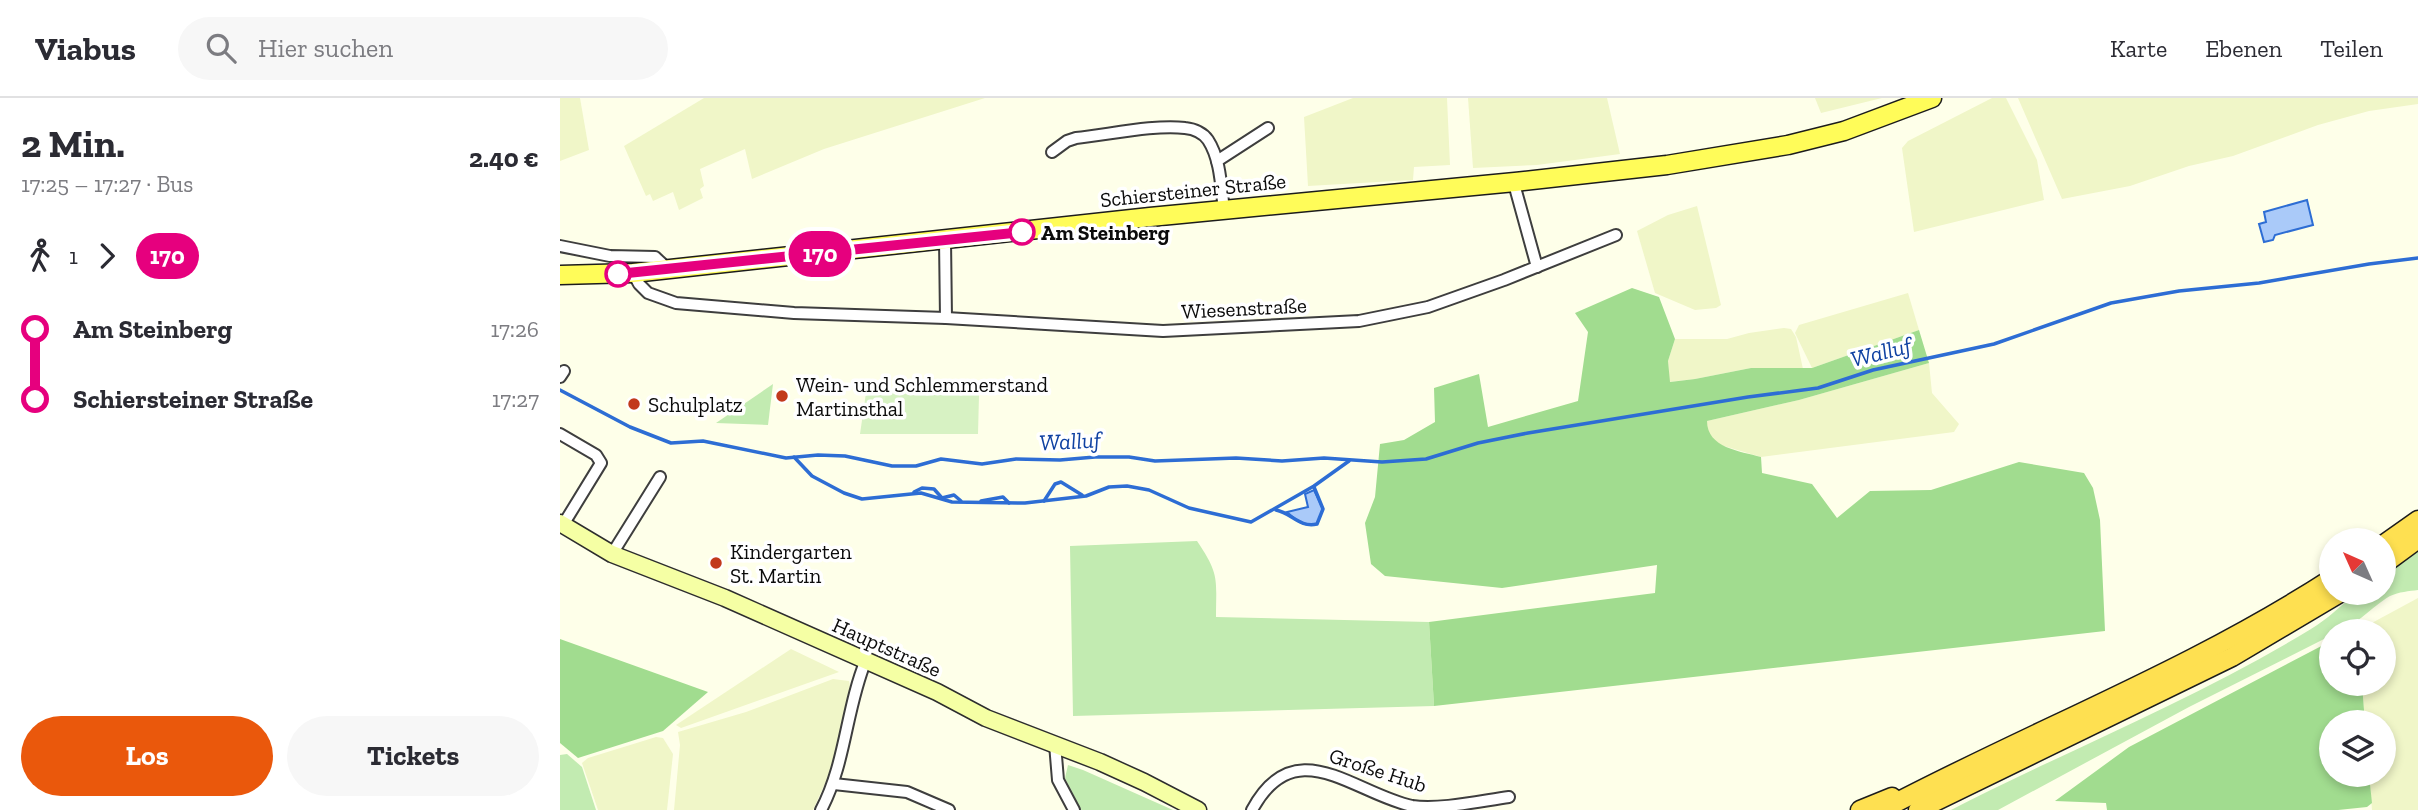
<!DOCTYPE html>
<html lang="de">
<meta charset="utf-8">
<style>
body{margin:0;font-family:"Zilla Slab",serif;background:#f7f7f7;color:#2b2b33;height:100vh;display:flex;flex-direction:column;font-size:26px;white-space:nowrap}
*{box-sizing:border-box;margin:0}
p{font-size:23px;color:#7c7c81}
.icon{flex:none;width:38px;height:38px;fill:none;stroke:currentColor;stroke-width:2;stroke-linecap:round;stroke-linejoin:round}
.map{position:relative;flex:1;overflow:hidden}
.details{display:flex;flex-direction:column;background:#fff;width:560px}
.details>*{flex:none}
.badge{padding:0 14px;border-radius:23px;font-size:24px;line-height:46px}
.needle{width:46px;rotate:315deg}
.tools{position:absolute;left:1759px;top:430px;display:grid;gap:14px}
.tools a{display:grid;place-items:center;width:77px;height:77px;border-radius:50%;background:#fff;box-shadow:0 4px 10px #0003;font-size:35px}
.map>.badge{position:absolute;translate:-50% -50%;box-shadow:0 0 0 4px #fff}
.legs{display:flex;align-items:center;gap:10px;height:77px;padding:0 21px;font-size:23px}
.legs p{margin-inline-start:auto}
.head{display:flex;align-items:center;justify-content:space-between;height:119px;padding:0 21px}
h1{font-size:38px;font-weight:700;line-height:52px}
.primary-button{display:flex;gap:14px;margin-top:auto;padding:14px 21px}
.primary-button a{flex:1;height:80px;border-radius:42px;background:#ea580c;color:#fff;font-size:28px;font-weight:700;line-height:80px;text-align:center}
.primary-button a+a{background:#f7f7f7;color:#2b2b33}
ul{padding:0 21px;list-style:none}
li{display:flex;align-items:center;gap:24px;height:70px;font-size:26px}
li i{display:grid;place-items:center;width:10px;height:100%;margin:0 9px;background:currentColor}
li i::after{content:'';width:18px;height:18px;margin:-9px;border:5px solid;border-radius:50%;background:#fff}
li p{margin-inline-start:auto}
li:first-child i{background:linear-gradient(#0000 50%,currentColor 0)}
li:last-child i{background:linear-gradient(currentColor 50%,#0000 0)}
header{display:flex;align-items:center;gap:42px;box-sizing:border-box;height:98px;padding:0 35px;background:#fff;border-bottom:2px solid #e1e1e2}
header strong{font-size:33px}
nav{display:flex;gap:38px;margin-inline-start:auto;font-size:24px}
.search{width:490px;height:63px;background:#f7f7f7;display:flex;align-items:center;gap:18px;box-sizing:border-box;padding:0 24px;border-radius:38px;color:#7c7c81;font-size:26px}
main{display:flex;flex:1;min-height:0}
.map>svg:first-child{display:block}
</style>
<header>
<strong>Viabus</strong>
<div class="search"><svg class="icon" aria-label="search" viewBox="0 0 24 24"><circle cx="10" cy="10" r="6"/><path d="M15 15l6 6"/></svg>Hier suchen</div>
<nav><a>Karte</a><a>Ebenen</a><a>Teilen</a></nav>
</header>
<main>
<section class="details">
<div class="head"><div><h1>2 Min.</h1><p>17:25 – 17:27 · Bus</p></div><b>2.40 €</b></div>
<div class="legs"><svg class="icon" aria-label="walk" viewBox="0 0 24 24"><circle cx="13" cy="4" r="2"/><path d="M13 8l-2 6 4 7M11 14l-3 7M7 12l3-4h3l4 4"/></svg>1<svg class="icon" aria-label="forward" viewBox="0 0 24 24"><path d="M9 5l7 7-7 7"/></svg><b class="badge" style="background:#e6007e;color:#fff">170</b></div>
<ul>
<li><i style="color:#e6007e"></i><b>Am Steinberg</b><p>17:26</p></li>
<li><i style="color:#e6007e"></i><b>Schiersteiner Straße</b><p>17:27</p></li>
</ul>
<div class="primary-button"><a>Los</a><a>Tickets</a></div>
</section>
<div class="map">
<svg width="1858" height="712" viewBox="0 0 1858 712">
<rect width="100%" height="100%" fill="#feffe9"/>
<g fill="#f0f6c8">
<polygon points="0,0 20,0 29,52 0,63"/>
<polygon points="144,0 425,0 264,51 192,81 185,51 140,71 144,88 140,91 143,100 119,112 113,94 93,103 90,96 86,98 64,48"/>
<polygon points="793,0 887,0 890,67 854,69 853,82 748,88 744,19"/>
<polygon points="908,0 1047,0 1060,56 977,67 913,70"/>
<polygon points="1255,0 1322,0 1261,15"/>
<polygon points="1432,0 1446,0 1477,62 1484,102 1354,134 1342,50 1348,43"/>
<polygon points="1458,0 1858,0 1858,6 1809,13 1758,27 1673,58 1629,68 1570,88 1502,101"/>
<polygon points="1137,108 1161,207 1156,210 1135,212 1095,195 1077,133 1108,117"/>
<polygon points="1348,195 1359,232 1252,270 1235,235 1239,227"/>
<polygon points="1224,230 1231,231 1236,239 1243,271 1191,270 1135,281 1109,284 1108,263 1115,241 1167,241 1189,235"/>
<polygon points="1369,265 1372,295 1399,326 1394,334 1201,359 1157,346 1147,333 1147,323 1239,302"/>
<polygon points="1858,500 1858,712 1812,712 1809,677 1824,677 1824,625 1805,625 1802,586 1824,586 1824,534 1797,533"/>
<polygon points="231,551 279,574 121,630 116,627"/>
<polygon points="273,581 289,583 290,588 272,670 253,712 114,712 120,647 118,634 186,614"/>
<polygon points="96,639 103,640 113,656 107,712 38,712 22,665 28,660"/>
</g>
<g fill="#c2ebb1">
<polygon points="213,286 208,327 156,325"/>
<path d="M637 443C660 477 656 481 656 519L869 524 874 608 513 618 510 448Z"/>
<path d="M1858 453V492C1849 493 1839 494 1830 498 1812 508 1792 533 1771 534V537L1768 539 1629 609 1438 712H1391C1510 651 1636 601 1751 531 1768 521 1781 507 1797 495H1824V478Z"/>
<polygon points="7,656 22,669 36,712 0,712 0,657"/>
<polygon points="508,667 523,672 613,712 521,712 505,680"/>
</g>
<g fill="#a1dc8f">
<path d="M1072 190 1099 199 1115 241 1108 263 1110 284 1135 281 1191 270H1252L1359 232 1369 265 1239 302 1147 323C1147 350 1180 353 1201 359L1202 375 1252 386 1277 420 1310 393 1371 392 1459 364 1524 375 1533 390 1540 422 1545 533 874 608 869 524 1095 495 1097 467 942 490 825 478 811 466 805 425 815 399 820 346 844 342 875 324 874 290 919 276 928 329 1018 303 1028 234 1015 215Z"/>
<polygon points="0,541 148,594 103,633 18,660 0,645"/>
<polygon points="1771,543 1771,586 1802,586 1805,625 1771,625 1771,677 1809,677 1812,705 1807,709 1778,712 1547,712 1546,705 1495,703 1569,649"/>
</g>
<polygon fill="#d7f2c3" points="307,288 419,297 418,336 300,336"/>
<g fill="#aacaf9" stroke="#2d6dd4" stroke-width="2">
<polygon points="1747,102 1753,127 1715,137 1713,142 1704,144 1699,126 1706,124 1704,114"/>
<path d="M754 392 763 411 757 426C743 429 737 423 727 414L748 409 745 396Z"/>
</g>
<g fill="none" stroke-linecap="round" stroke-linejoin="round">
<g stroke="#2d6dd4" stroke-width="3.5">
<polyline points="0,292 70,329 111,345 143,343 226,360 258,357 285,358 332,368 356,368 381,361 422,366 456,361 500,362 535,359 569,359 595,363 676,360 722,363 764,360 822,364 866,361 918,345 968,335 1188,299 1258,290 1313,272 1434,246 1551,205 1619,193 1699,185 1809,166 1858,160"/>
<polyline points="234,359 252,378 284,395 302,401 361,395 392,404 465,405 526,398 549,389 567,388 589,392 629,410 691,424 754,388 789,363"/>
<polyline points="354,394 362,390 374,391 382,400 394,397 401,403"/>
<polyline points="421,403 443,399 449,405"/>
<polyline points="484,403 495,386 501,384 522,397"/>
<path d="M716 412C732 415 739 430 757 426L763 411 754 389"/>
</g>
<defs>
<g id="minor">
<path d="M492 54 507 43 516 40C547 37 595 26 625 30 635 31 643 35 648 42 661 62 661 90 664 112"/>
<polyline points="657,63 708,30"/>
<polyline points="956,93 977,169"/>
<polyline points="385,142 386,220"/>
<polyline points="0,148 50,158 95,159 109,172"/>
<polyline points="73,175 79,186 88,195 116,205 234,215 386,220 603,233 799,223 868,209 944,182 1056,137"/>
<polyline points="0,279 4,273"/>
<polyline points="0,336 36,357 41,365 3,427"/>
<polyline points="52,456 100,379"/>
<polyline points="495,646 498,682 514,712"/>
<polyline points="274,686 347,694 389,712"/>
<path d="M261 712C286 665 286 610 306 562"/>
<path d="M692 712C735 632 793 695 852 708 880 712 920 703 949 699"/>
</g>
<polyline id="secondary" points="0,425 52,456 165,500 377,594 426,620 540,664 584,684 638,712"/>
<polyline id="primary" points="0,177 73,175 590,119 955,84 1107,67 1228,47 1284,33 1372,0"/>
<g id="trunk">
<polyline points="1824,446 1858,422"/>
<polyline points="1824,466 1858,441"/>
<polyline points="1300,712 1332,699"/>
<path d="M1322 712C1471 633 1629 573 1771 481"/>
<polyline points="1358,712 1672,559 1780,495"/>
</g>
</defs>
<use href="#minor" stroke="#3e3e3e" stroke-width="14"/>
<use href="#secondary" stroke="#2d2d2d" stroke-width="19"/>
<use href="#primary" stroke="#1c1c1c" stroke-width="21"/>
<use href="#trunk" stroke="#1c1c1c" stroke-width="21"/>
<use href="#minor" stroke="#fff" stroke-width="10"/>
<use href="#secondary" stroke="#f5ffa4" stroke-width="16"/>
<use href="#primary" stroke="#fffc59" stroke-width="18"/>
<use href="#trunk" stroke="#fee051" stroke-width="18"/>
</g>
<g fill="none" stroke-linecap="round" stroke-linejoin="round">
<defs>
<polyline id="line-1" points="58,176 462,134"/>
</defs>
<use href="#line-1" stroke="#fff" stroke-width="16"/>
<use href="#line-1" stroke="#e6007e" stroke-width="10"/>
</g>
<g fill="#fff" stroke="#e6007e" stroke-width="3.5">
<circle cx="462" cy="134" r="12"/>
<circle cx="58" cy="176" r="12"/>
</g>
<g fill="#c2391c" stroke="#fff" stroke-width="2.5">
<circle cx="222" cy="298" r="7"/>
<circle cx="74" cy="306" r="7"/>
<circle cx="156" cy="465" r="7"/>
</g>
<g text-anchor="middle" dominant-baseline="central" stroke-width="7" stroke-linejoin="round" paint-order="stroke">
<g font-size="21" fill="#0b0b0b" stroke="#fff">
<text transform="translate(633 92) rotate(-6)">Schiersteiner Straße</text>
<text transform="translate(684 210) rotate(-3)">Wiesenstraße</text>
<text transform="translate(327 549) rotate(24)">Hauptstraße</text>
<text transform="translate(818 672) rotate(18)">Große Hub</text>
</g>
<g font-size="21" font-weight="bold" fill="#0b0b0b" stroke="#fff" text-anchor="start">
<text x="481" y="134">Am Steinberg</text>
</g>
<g font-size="21" fill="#0b0b0b" stroke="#fff" text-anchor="start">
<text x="236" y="286">Wein- und Schlemmerstand<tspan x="236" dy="24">Martinsthal</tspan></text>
<text x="88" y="306">Schulplatz</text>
<text x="170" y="453">Kindergarten<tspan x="170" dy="24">St. Martin</tspan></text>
</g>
<g font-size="23" font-style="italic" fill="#0f41a2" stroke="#fff">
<text transform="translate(1321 254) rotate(-14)">Walluf</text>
<text transform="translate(510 343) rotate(-3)">Walluf</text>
</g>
</g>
</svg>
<div class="tools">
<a><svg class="needle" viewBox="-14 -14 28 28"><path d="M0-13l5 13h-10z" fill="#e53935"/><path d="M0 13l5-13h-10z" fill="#7c7c81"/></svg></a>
<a><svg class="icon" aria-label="locate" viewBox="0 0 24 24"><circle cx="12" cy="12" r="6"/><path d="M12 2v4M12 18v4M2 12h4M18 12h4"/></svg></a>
<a><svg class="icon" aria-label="layers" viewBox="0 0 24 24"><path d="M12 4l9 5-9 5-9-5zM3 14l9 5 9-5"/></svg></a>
</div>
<b class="badge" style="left:260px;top:156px;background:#e6007e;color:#fff">170</b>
</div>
</main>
